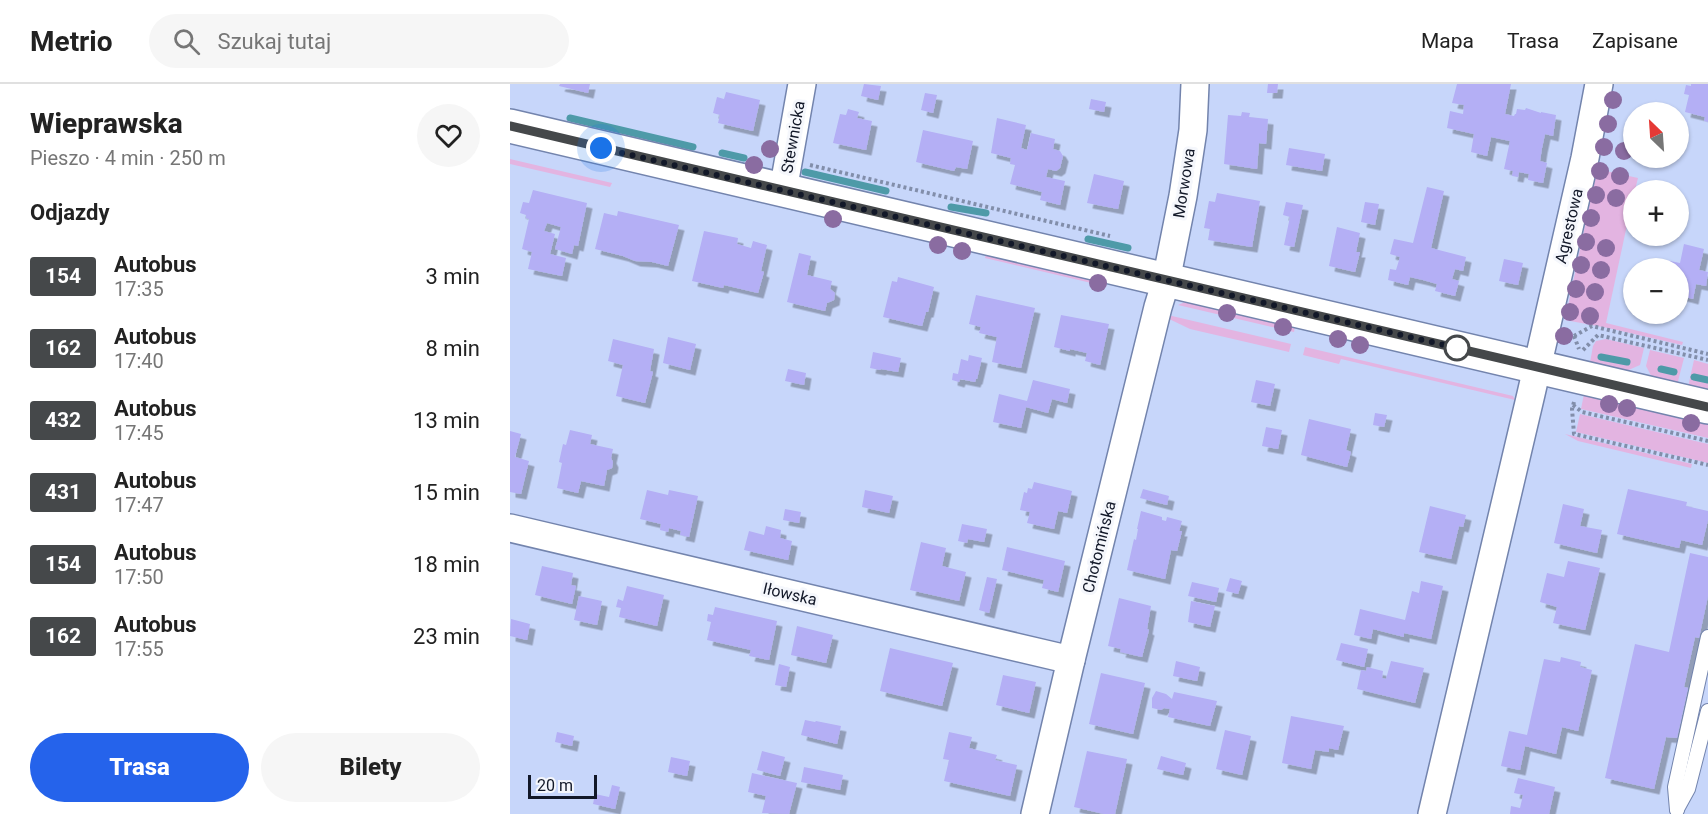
<!DOCTYPE html>
<html lang="pl">
<meta charset="utf-8">
<style>
body{margin:0;font-family:Roboto,sans-serif;background:#f6f6f6;color:#222;height:100vh;display:flex;flex-direction:column;font-size:22px;white-space:nowrap}
*{box-sizing:border-box;margin:0}
p{font-size:20px;color:#767676}
.icon{flex:none;width:33px;height:33px;fill:none;stroke:currentColor;stroke-width:2;stroke-linecap:round;stroke-linejoin:round}
.map{position:relative;flex:1;overflow:hidden}
.details{display:flex;flex-direction:column;background:#fff;width:510px}
.details>*{flex:none}
.badge{padding:0 12px;border-radius:4px;font-size:21px;line-height:39px}
.needle{width:39px;rotate:335deg}
.buttons{position:absolute;left:1113px;top:18px;display:grid;gap:12px}
.buttons a{display:grid;place-items:center;width:66px;height:66px;border-radius:50%;background:#fff;box-shadow:0 2px 4px #0004;font-size:30px}
.scale{position:absolute;left:18px;bottom:15px;width:69px;box-sizing:border-box;padding-left:6px;border:3px solid #121828;border-top:0;font-size:16px;line-height:21px;white-space:nowrap;color:#121828;-webkit-text-stroke:4px #f5f7fc;paint-order:stroke}
.you{position:absolute;width:30px;height:30px;margin:-15px;border:4px solid #fff;border-radius:50%;background:#1a73e8;box-shadow:0 0 0 9px #1a73e833}
.map>.badge{position:absolute;translate:-50% -50%;box-shadow:0 0 0 3px #fff}
h2{padding:0 30px;font-size:22px;line-height:54px}
.round{display:grid;place-items:center;flex:none;width:63px;height:63px;border-radius:32px;background:#f6f6f6}
.summary{display:flex;align-items:center;justify-content:space-between;height:102px;padding:0 30px}
h1{font-size:28px;font-weight:800;line-height:45px}
.cta{display:flex;gap:12px;margin-top:auto;padding:12px 30px}
.cta a{flex:1;height:69px;border-radius:36px;background:#2563eb;color:#fff;font-size:24px;font-weight:800;line-height:69px;text-align:center}
.cta a+a{background:#f6f6f6;color:#222}
ul{padding:0;list-style:none}
li{display:flex;align-items:center;gap:18px;height:72px;padding:0 30px}
li div{flex:1}
li b{display:block;font-size:22px}
li em{font-style:normal}
li .badge{min-width:66px;font-weight:700;text-align:center}
header{display:flex;align-items:center;gap:36px;box-sizing:border-box;height:84px;padding:0 30px;background:#fff;border-bottom:2px solid #e0e0e0}
header strong{font-size:28px}
nav{display:flex;gap:33px;margin-inline-start:auto;font-size:21px}
.search{width:420px;height:54px;background:#f6f6f6;display:flex;align-items:center;gap:15px;box-sizing:border-box;padding:0 21px;border-radius:33px;color:#767676;font-size:22px}
main{display:flex;flex:1;min-height:0}
.map>svg:first-child{display:block}
</style>
<header>
<strong>Metrio</strong>
<div class="search"><svg class="icon" aria-label="search" viewBox="0 0 24 24"><circle cx="10" cy="10" r="6"/><path d="M15 15l6 6"/></svg>Szukaj tutaj</div>
<nav><a>Mapa</a><a>Trasa</a><a>Zapisane</a></nav>
</header>
<main>
<section class="details">
<div class="summary"><div><h1>Wieprawska</h1><p>Pieszo · 4 min · 250 m</p></div><a class="round"><svg class="icon" aria-label="heart" viewBox="0 0 24 24"><path d="M12 20l-8-8c-3-5 5-10 8-4 3-6 11-1 8 4z"/></svg></a></div>
<h2>Odjazdy</h2>
<ul>
<li><span class="badge" style="background:#45484a;color:#fff">154</span><div><b>Autobus</b><p>17:35</p></div><em>3 min</em></li>
<li><span class="badge" style="background:#45484a;color:#fff">162</span><div><b>Autobus</b><p>17:40</p></div><em>8 min</em></li>
<li><span class="badge" style="background:#45484a;color:#fff">432</span><div><b>Autobus</b><p>17:45</p></div><em>13 min</em></li>
<li><span class="badge" style="background:#45484a;color:#fff">431</span><div><b>Autobus</b><p>17:47</p></div><em>15 min</em></li>
<li><span class="badge" style="background:#45484a;color:#fff">154</span><div><b>Autobus</b><p>17:50</p></div><em>18 min</em></li>
<li><span class="badge" style="background:#45484a;color:#fff">162</span><div><b>Autobus</b><p>17:55</p></div><em>23 min</em></li>
</ul>
<div class="cta"><a>Trasa</a><a>Bilety</a></div>
</section>
<div class="map">
<svg width="1198" height="730" viewBox="0 0 1198 730">
<defs>
<filter id="shadow"><feDropShadow dx="5.5" dy="5.5" stdDeviation="0" flood-color="#0004"/></filter>
</defs>
<rect width="100%" height="100%" fill="#c7d6fa"/>
<g fill="#e3b4e1">
<polygon points="0,75 102,99 100,103 0,80"/>
<polygon points="1087,85 1128,94 1125,106 1124,106 1123,113 1096,239 1173,258 1172,261 1098,244 1055,236"/>
<polygon points="476,170 596,198 594,202 475,174"/>
<polygon points="677,217 785,242 784,248 668,221"/>
<polygon points="662,232 781,260 779,268 680,245 655,233"/>
<polygon points="1096,255 1134,264 1130,281 1107,291 1079,284 1083,262 1086,257"/>
<polygon points="795,263 1003,312 1005,316 831,275 829,280 793,271"/>
<polygon points="1140,266 1174,274 1167,301 1146,301 1136,282"/>
<polygon points="1184,276 1198,280 1198,313 1178,303"/>
<polygon points="1075,305 1198,334 1198,354 1071,325"/>
<polygon points="1070,330 1198,360 1198,379 1066,348"/>
<polygon points="1055,350 1182,380 1181,384 1068,357"/>
</g>
<g fill="none" stroke-linecap="round" stroke-linejoin="round">
<g stroke="#4e9aa8" stroke-width="7">
<polyline points="60,34 183,63"/>
<polyline points="212,69 234,74"/>
<polyline points="295,88 376,107"/>
<polyline points="441,123 476,129"/>
<polyline points="578,155 618,164"/>
<polyline points="1091,273 1117,278"/>
<polyline points="1151,285 1164,288"/>
<polyline points="1184,293 1198,296"/>
</g>
</g>
<g fill="#b4aff5" filter="url(#shadow)">
<polygon points="50,0 80,0 78,9 49,2"/>
<polygon points="354,0 371,2 368,16 351,12"/>
<polygon points="758,0 768,0 767,9 757,9"/>
<polygon points="947,0 1001,0 995,30 1004,32 1005,30 1006,30 1007,25 1015,26 1016,24 1031,29 1031,28 1046,31 1043,52 1035,50 1032,64 1030,77 1037,79 1033,99 1018,96 1019,90 1009,88 1008,93 1002,92 1003,87 994,85 1000,57 981,53 977,72 961,68 964,50 937,44 940,27 953,30 954,21 942,19"/>
<polygon points="1181,0 1198,0 1198,38 1194,37 1195,33 1175,28 1179,11 1174,10 1176,1 1181,2"/>
<polygon points="216,8 250,16 243,47 208,39 210,31 203,29 207,13 214,15"/>
<polygon points="415,9 427,11 423,29 411,26"/>
<polygon points="581,15 596,18 594,28 579,25"/>
<polygon points="338,25 349,28 347,34 362,37 356,66 323,59 330,30 336,31"/>
<polygon points="732,28 740,29 739,33 758,35 756,60 749,59 747,85 714,80 718,31 731,32"/>
<polygon points="487,34 516,41 511,64 517,66 521,49 545,55 543,65 550,67 553,72 550,84 546,87 538,85 536,93 555,97 550,121 530,116 532,108 500,100 505,81 500,80 501,74 481,69"/>
<polygon points="413,46 463,57 457,85 446,83 444,87 406,78"/>
<polygon points="779,64 815,70 812,87 776,81"/>
<polygon points="584,90 614,97 608,125 577,119"/>
<polygon points="917,103 934,107 921,164 956,173 953,187 945,185 942,195 949,197 945,212 925,207 927,200 913,196 900,193 898,201 878,196 880,185 886,186 890,173 880,170 884,155 903,159"/>
<polygon points="23,106 77,119 68,162 64,161 62,170 45,165 51,143 37,139 34,147 45,150 40,170 56,174 52,192 18,185 22,168 12,165 19,135 16,134 16,131 10,129 13,118 19,119"/>
<polygon points="707,109 750,117 742,163 698,156 700,145 694,144 699,117 705,118"/>
<polygon points="776,118 793,121 784,163 774,161 780,133 773,131"/>
<polygon points="855,118 869,120 865,141 851,138"/>
<polygon points="108,127 169,141 158,182 142,178 125,177 113,172 85,165 94,129 107,132"/>
<polygon points="827,143 850,149 846,168 850,168 845,188 819,182"/>
<polygon points="194,147 228,154 227,160 241,164 243,157 257,161 251,187 254,188 248,209 214,201 213,204 182,197"/>
<polygon points="1174,160 1194,165 1189,186 1198,188 1196,202 1186,200 1183,215 1168,211 1168,184 1154,184 1155,176 1170,179"/>
<polygon points="289,169 301,172 297,191 322,197 320,205 325,209 324,216 317,219 315,227 277,218"/>
<polygon points="994,175 1013,179 1008,201 989,197"/>
<polygon points="388,193 424,203 418,228 416,228 412,242 373,233 382,197 387,198"/>
<polygon points="466,211 525,224 511,284 482,278 487,253 469,249 471,243 459,240"/>
<polygon points="551,231 599,240 590,281 575,277 577,269 560,265 560,267 544,263"/>
<polygon points="158,253 186,260 180,286 153,279"/>
<polygon points="103,255 144,265 140,287 143,288 135,319 106,312 113,281 98,277"/>
<polygon points="363,268 391,274 388,288 371,285 370,286 360,284"/>
<polygon points="459,271 472,274 467,295 466,295 465,298 450,295 449,298 442,296 443,289 448,290 451,275 458,277"/>
<polygon points="278,285 296,289 294,301 275,297"/>
<polygon points="523,296 560,305 557,319 542,315 538,329 516,323 511,344 483,338 489,310 517,317"/>
<polygon points="746,296 765,300 760,322 741,318"/>
<polygon points="865,329 877,331 874,343 863,341"/>
<polygon points="799,335 841,345 836,366 841,368 837,383 791,371"/>
<polygon points="756,343 772,346 768,365 752,362"/>
<polygon points="60,346 82,351 80,360 103,365 101,374 103,378 102,384 97,386 94,402 71,397 68,409 47,404 52,379 49,378 53,360 56,361"/>
<polygon points="0,347 11,350 5,373 19,377 11,410 0,408"/>
<polygon points="524,398 562,407 557,429 548,427 544,445 517,439 520,428 510,426 514,408 517,409 518,404 522,405"/>
<polygon points="633,405 659,412 657,421 630,414"/>
<polygon points="1118,405 1177,418 1176,422 1198,427 1198,436 1192,461 1171,456 1169,464 1107,450"/>
<polygon points="137,406 158,411 159,406 188,412 179,453 170,451 171,447 159,444 158,448 150,446 151,440 130,435"/>
<polygon points="355,406 383,412 379,429 352,423"/>
<polygon points="1053,420 1074,425 1070,442 1092,446 1087,469 1044,459"/>
<polygon points="920,422 956,431 953,443 949,442 941,475 909,468"/>
<polygon points="275,425 291,428 289,439 273,436"/>
<polygon points="631,427 652,433 652,436 656,437 657,433 672,437 669,447 672,447 667,467 661,466 655,495 617,486 624,455 626,456 628,445 627,445"/>
<polygon points="452,440 477,445 474,458 458,455 457,459 448,457"/>
<polygon points="256,442 271,446 270,454 282,457 278,476 234,466 239,447 254,451"/>
<polygon points="411,458 436,464 432,482 456,488 449,517 400,506"/>
<polygon points="497,463 555,477 548,508 532,504 534,496 492,486"/>
<polygon points="1180,469 1198,473 1198,512 1189,554 1185,553 1174,603 1178,604 1167,654 1156,653 1144,705 1095,694 1125,560 1159,568"/>
<polygon points="1058,477 1090,484 1075,546 1043,539 1047,523 1030,518 1037,489 1054,493"/>
<polygon points="32,482 63,489 61,501 66,502 62,520 25,511"/>
<polygon points="477,493 487,495 479,529 469,526"/>
<polygon points="720,494 732,497 728,510 716,507"/>
<polygon points="911,497 933,502 921,555 894,549 894,553 863,545 861,555 844,551 850,525 895,536 902,507 909,509"/>
<polygon points="682,498 709,504 706,518 678,512"/>
<polygon points="117,502 154,511 147,542 109,533 111,524 106,523 108,515 113,517"/>
<polygon points="69,512 92,517 87,541 64,536"/>
<polygon points="609,514 641,522 637,545 639,546 632,573 610,568 611,565 598,562"/>
<polygon points="681,517 705,522 700,543 678,538"/>
<polygon points="205,523 267,537 259,576 239,572 241,566 197,556 201,538 197,537 198,530 203,531"/>
<polygon points="1,535 20,540 17,556 0,552"/>
<polygon points="287,542 323,551 316,579 281,571"/>
<polygon points="831,559 858,565 854,583 826,576"/>
<polygon points="380,564 443,579 432,622 370,607"/>
<polygon points="1051,573 1071,578 1070,583 1082,586 1068,647 1052,643 1046,670 1015,662 1010,686 991,682 999,647 1017,651 1034,575 1050,578"/>
<polygon points="666,577 690,583 687,597 663,592"/>
<polygon points="881,577 914,584 905,619 847,605 851,586 856,587 857,583 873,587 872,594 876,595"/>
<polygon points="269,580 280,583 276,603 265,601"/>
<polygon points="591,589 635,599 623,650 579,640"/>
<polygon points="493,591 526,598 519,629 486,621"/>
<polygon points="646,607 656,610 662,615 664,608 707,617 700,642 658,633 660,625 654,624 651,626 642,624 642,614"/>
<polygon points="781,632 834,642 828,666 819,664 819,668 805,666 801,685 772,679"/>
<polygon points="295,636 305,638 306,637 331,642 327,660 291,651"/>
<polygon points="715,646 741,652 732,691 706,685"/>
<polygon points="47,648 64,652 62,662 45,658"/>
<polygon points="439,648 462,653 459,664 487,671 485,676 507,681 500,712 434,697 439,676 433,675"/>
<polygon points="252,667 275,673 270,692 247,686"/>
<polygon points="577,667 617,675 605,730 594,730 564,723"/>
<polygon points="651,672 676,679 673,691 647,685"/>
<polygon points="161,673 180,677 177,692 158,688"/>
<polygon points="294,683 333,691 330,706 291,698"/>
<polygon points="242,689 287,699 279,730 252,729 256,712 238,708"/>
<polygon points="1008,694 1045,703 1039,730 1000,730 1001,722 1010,724 1013,711 1004,709"/>
<polygon points="102,701 110,703 105,725 83,720 85,710 99,713"/>
</g>
<g fill="none" stroke-linecap="round" stroke-linejoin="round">
<defs>
<g id="service">
<polyline points="1167,725 1178,705 1198,627"/>
<polyline points="1167,726 1165,703 1198,553"/>
</g>
<g id="minor">
<polyline points="273,107 292,0"/>
<polyline points="0,444 561,576"/>
<polyline points="525,730 561,576 648,223 656,197 673,112 683,46 685,0"/>
<polyline points="922,730 1021,310 1075,74 1089,0"/>
</g>
<polyline id="tertiary" points="0,42 1198,323"/>
</defs>
<use href="#service" stroke="#7384ad" stroke-width="16"/>
<use href="#minor" stroke="#7384ad" stroke-width="30"/>
<use href="#tertiary" stroke="#7384ad" stroke-width="36"/>
<g stroke="#828eaa" stroke-width="4" stroke-dasharray="3 3" stroke-linecap="butt">
<polyline points="300,81 600,152"/>
<polyline points="1058,251 1064,252 1082,242 1198,270"/>
<polyline points="1064,252 1069,265"/>
<polyline points="1073,266 1088,251 1198,276"/>
<polyline points="1064,318 1062,325 1064,350 1198,381"/>
<polyline points="1063,321 1072,328 1198,357"/>
</g>
<use href="#service" stroke="#fff" stroke-width="14"/>
<use href="#minor" stroke="#fff" stroke-width="27"/>
<use href="#tertiary" stroke="#fff" stroke-width="33"/>
</g>
<g fill="#8a6ca1">
<circle cx="1103" cy="16" r="9"/>
<circle cx="1098" cy="40" r="9"/>
<circle cx="1094" cy="63" r="9"/>
<circle cx="260" cy="65" r="9"/>
<circle cx="1114" cy="67" r="9"/>
<circle cx="244" cy="81" r="9"/>
<circle cx="1090" cy="87" r="9"/>
<circle cx="1110" cy="92" r="9"/>
<circle cx="1086" cy="111" r="9"/>
<circle cx="1106" cy="114" r="9"/>
<circle cx="1081" cy="134" r="9"/>
<circle cx="323" cy="135" r="9"/>
<circle cx="1076" cy="158" r="9"/>
<circle cx="428" cy="161" r="9"/>
<circle cx="1096" cy="164" r="9"/>
<circle cx="452" cy="167" r="9"/>
<circle cx="1071" cy="181" r="9"/>
<circle cx="1091" cy="186" r="9"/>
<circle cx="588" cy="199" r="9"/>
<circle cx="1066" cy="205" r="9"/>
<circle cx="1085" cy="208" r="9"/>
<circle cx="1060" cy="228" r="9"/>
<circle cx="717" cy="229" r="9"/>
<circle cx="1080" cy="232" r="9"/>
<circle cx="773" cy="243" r="9"/>
<circle cx="1054" cy="252" r="9"/>
<circle cx="828" cy="255" r="9"/>
<circle cx="850" cy="261" r="9"/>
<circle cx="1099" cy="320" r="9"/>
<circle cx="1117" cy="324" r="9"/>
<circle cx="1181" cy="339" r="9"/>
</g>
<g fill="none" stroke-linecap="round" stroke-linejoin="round">
<defs>
<polyline id="line" points="0,42 1198,323"/>
</defs>
<use href="#line" stroke="#fff" stroke-width="14"/>
<use href="#line" stroke="#45484a" stroke-width="9"/>
<polyline stroke="#121828" stroke-width="6" stroke-dasharray="0 10.8" points="91,64 947,264"/>
</g>
<circle fill="#fff" stroke="#45484a" stroke-width="3" cx="947" cy="264" r="12"/>
<g text-anchor="middle" dominant-baseline="central" stroke-width="6" stroke-linejoin="round" paint-order="stroke">
<g font-size="16" fill="#121828" stroke="#f5f7fc">
<text transform="translate(283 53) rotate(-80)">Stewnicka</text>
<text transform="translate(674 99) rotate(-81)">Morwowa</text>
<text transform="translate(1059 142) rotate(-77)">Agrestowa</text>
<text transform="translate(589 463) rotate(-76)">Chotomińska</text>
<text transform="translate(280 510) rotate(13)">Iłowska</text>
</g>
</g>
</svg>
<div class="buttons">
<a><svg class="needle" viewBox="-14 -14 28 28"><path d="M0-13l5 13h-10z" fill="#e53935"/><path d="M0 13l5-13h-10z" fill="#767676"/></svg></a>
<a>+</a>
<a>−</a>
</div>
<div class="scale">20 m</div>
<div class="you" style="left:91px;top:64px"></div>
</div>
</main>
